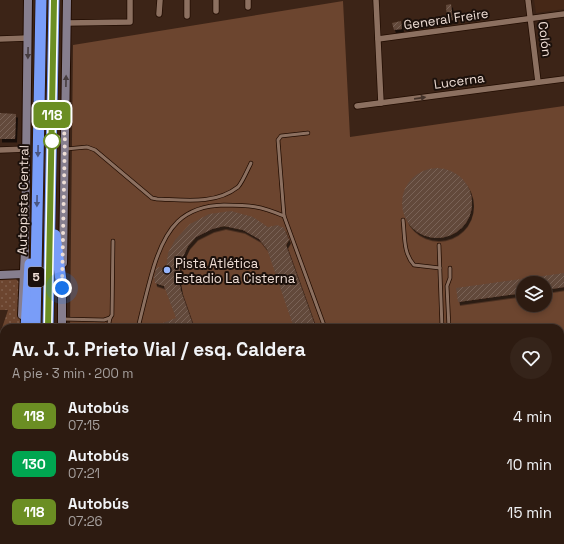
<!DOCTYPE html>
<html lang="es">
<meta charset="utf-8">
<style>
body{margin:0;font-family:"Space Grotesk",sans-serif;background:#35241a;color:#f1f3f6;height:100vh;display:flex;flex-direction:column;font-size:15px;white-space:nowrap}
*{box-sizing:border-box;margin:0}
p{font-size:13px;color:#a7a19f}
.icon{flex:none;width:22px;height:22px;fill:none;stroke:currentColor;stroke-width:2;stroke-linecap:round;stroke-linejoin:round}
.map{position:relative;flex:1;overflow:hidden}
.panel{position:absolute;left:0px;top:324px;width:564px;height:220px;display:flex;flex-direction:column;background:#2d1b11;border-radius:12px 12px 0 0;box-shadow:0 2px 6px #0003,0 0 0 1px #483931}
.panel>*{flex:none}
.badge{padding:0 8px;border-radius:6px;font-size:14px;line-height:26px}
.controls{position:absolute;left:516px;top:276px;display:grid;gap:8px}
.controls a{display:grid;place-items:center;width:36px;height:36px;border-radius:50%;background:#2d1b11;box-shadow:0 2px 6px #0003,0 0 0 1px #483931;font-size:20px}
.you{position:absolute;width:20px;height:20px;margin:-10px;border:3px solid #fff;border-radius:50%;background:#1a73e8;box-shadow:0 0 0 6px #1a73e833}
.map>.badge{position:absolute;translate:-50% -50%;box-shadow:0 0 0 2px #fff}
.round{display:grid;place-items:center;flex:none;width:42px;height:42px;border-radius:21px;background:#35241a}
.overview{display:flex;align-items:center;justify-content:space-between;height:68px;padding:0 12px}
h1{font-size:19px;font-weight:600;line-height:30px}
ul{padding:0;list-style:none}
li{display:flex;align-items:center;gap:12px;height:48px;padding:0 12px}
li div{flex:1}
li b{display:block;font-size:15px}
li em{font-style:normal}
li .badge{min-width:44px;font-weight:700;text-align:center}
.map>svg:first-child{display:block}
</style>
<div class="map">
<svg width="564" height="544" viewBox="0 0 564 544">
<defs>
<pattern id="park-dots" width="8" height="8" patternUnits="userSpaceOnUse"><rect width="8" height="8" fill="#6c452f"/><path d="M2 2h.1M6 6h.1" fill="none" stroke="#815f4c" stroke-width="1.8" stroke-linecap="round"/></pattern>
<pattern id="building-hatch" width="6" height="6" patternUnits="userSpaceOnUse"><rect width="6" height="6" fill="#62483a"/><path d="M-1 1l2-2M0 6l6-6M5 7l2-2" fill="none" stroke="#796256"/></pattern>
<filter id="shadow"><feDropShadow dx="2" dy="3.5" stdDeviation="0" flood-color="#0009"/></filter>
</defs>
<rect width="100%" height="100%" fill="#3c2417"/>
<g fill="#462817">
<polygon points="534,0 564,0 564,9 536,13"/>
<rect x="66" y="540" width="377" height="4"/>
</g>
<g fill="url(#park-dots)">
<polygon points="0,279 16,279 20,283 20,328 4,328 4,431 0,430 0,334 8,310 0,310"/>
<rect x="0" y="446" width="4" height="38"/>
<polygon points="0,492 4,492 4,540 10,540 10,544 0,544"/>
</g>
<path fill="#6c452f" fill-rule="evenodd" d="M343 1 350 137 564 106V378L560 381V328H70L73 45ZM523 283H545V305H523Z"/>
<g fill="url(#building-hatch)" filter="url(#shadow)">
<polygon points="451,4 453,20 447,21 446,5"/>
<polygon points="401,21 402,29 394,30 392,23"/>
<polygon points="0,113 16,114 15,139 0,139"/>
<circle cx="437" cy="203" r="35"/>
<polygon points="231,211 253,217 268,227 277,225 284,228 289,240 286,245 316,328 294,328 267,249 259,239 243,230 224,226 212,229 196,237 188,246 180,263 179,280 181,291 194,328 162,328 160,324 176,318 164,286 155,283 154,277 156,269 159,267 166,268 168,253 175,240 190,224 209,214"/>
<polygon points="564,273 564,287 545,290 545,283 523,283 523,293 458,302 456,288"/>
</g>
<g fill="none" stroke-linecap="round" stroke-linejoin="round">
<defs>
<g id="lane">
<path d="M66 149 87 147 95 150 152 198 157 199C184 200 215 205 238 187 242 183 248 169 251 163"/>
<polyline points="284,216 278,140 281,136 308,133"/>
<path d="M403 220C405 236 403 253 414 265L440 268"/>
<polyline points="439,245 442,328"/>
<polyline points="62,319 104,320 110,318 112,315 113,241"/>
<polyline points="108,328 110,318"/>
<path d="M138 328C143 307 148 286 154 266 166 228 182 206 224 205 250 205 260 206 284 216L325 328"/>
<polyline points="449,328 447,286 450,278 450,268"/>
<polyline points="560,376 564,374"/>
<polyline points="560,392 564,398"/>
<polyline points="72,544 72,540"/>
</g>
<g id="street">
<polyline points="248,0 248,7"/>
<polyline points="376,0 381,103"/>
<polyline points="528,0 538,82"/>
<polyline points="216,11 216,0"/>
<polyline points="159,14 160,0"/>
<polyline points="187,16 187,0"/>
<polyline points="67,23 130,22 130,0"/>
<polyline points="0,39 28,38"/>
<polyline points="378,39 564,14"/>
<polyline points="357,106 564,79"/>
<polyline points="0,150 27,149"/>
<polyline points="132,540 132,544"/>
<polyline points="138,540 138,544"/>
<polyline points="246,540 246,544"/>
</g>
<g id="secondary">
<polyline points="63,263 67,0"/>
<polyline points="0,275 23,274"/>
<polyline points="22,315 25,249 28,0"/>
<polyline points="62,328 62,283"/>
<polyline points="0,436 4,436"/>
<polyline points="0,442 4,443"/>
<polyline points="560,460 564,460"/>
<polyline points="0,486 4,487"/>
<polyline points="560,537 560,544"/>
<polyline points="445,540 445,544"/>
<polyline points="453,540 453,544"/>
<polyline points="19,544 19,540"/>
<polyline points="59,544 59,540"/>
</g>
<g id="highway">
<polyline points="55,235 62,288"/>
<polyline points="26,328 30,264"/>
<polyline points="35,328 41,0"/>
<polyline points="48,328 54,0"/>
<polyline points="32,544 32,540"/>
<polyline points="45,544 45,540"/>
</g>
</defs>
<use href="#lane" stroke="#220d02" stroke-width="4.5"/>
<use href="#street" stroke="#220d02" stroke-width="7"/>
<use href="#secondary" stroke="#220d02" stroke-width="10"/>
<use href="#highway" stroke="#220d02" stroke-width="12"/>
<use href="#lane" stroke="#8c7060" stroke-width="3"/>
<use href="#street" stroke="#8c7060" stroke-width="5.5"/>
<use href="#secondary" stroke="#867e8e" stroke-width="8"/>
<use href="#highway" stroke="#799df8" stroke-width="11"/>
</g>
<defs><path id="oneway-solid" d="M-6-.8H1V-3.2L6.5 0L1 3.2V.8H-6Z"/></defs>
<g fill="#463c3f">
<use href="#oneway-solid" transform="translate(28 53) rotate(91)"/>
<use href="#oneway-solid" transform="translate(66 81) rotate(-89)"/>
</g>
<use fill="#433229" href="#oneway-solid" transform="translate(420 98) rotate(-8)"/>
<g fill="#4a5682">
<use href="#oneway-solid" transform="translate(38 151) rotate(91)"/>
<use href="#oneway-solid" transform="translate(37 201) rotate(91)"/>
</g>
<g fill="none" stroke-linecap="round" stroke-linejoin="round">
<defs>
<polyline id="line" points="48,328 54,0"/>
</defs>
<use href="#line" stroke="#fff" stroke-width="9"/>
<use href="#line" stroke="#6b8e23" stroke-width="6"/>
<polyline stroke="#efded6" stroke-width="4" stroke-dasharray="0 7.2" points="52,141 65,133 62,288"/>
</g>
<circle fill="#fff" stroke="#6b8e23" stroke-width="2" cx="52" cy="141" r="8"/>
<circle fill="#97b6fd" stroke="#1b100b" stroke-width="1.5" cx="167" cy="270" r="4"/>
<g text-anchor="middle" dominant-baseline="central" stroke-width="4" stroke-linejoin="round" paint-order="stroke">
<rect fill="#1b100b" stroke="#afa099" stroke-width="1" x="28" y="267" width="16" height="20" rx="3"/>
<g font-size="12" font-weight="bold" fill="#efded6">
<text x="36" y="277">5</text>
</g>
<g font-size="13" fill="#efded6" stroke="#1b100b">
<text transform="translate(446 19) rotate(-8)">General Freire</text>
<text transform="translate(545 39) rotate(83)">Colón</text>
<text transform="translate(459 81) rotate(-8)">Lucerna</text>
<text transform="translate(23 200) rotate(-89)">Autopista Central</text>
</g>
<g font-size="13" fill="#efded6" stroke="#1b100b" text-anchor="start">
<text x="175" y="263">Pista Atlética<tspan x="175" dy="15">Estadio La Cisterna</tspan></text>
</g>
</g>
</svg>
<div class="controls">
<a><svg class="icon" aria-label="layers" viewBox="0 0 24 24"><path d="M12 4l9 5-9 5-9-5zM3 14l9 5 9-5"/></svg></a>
</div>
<div class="you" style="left:62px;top:288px"></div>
<b class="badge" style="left:52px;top:115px;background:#6b8e23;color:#fff">118</b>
<section class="panel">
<div class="overview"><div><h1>Av. J. J. Prieto Vial / esq. Caldera</h1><p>A pie · 3 min · 200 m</p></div><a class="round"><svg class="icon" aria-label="heart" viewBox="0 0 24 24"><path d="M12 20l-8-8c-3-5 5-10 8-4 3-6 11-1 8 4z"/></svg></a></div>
<ul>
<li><span class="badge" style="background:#6b8e23;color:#fff">118</span><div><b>Autobús</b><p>07:15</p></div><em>4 min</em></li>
<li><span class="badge" style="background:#00a651;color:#fff">130</span><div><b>Autobús</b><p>07:21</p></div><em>10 min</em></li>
<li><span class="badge" style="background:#6b8e23;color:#fff">118</span><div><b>Autobús</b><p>07:26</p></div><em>15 min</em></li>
</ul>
</section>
</div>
